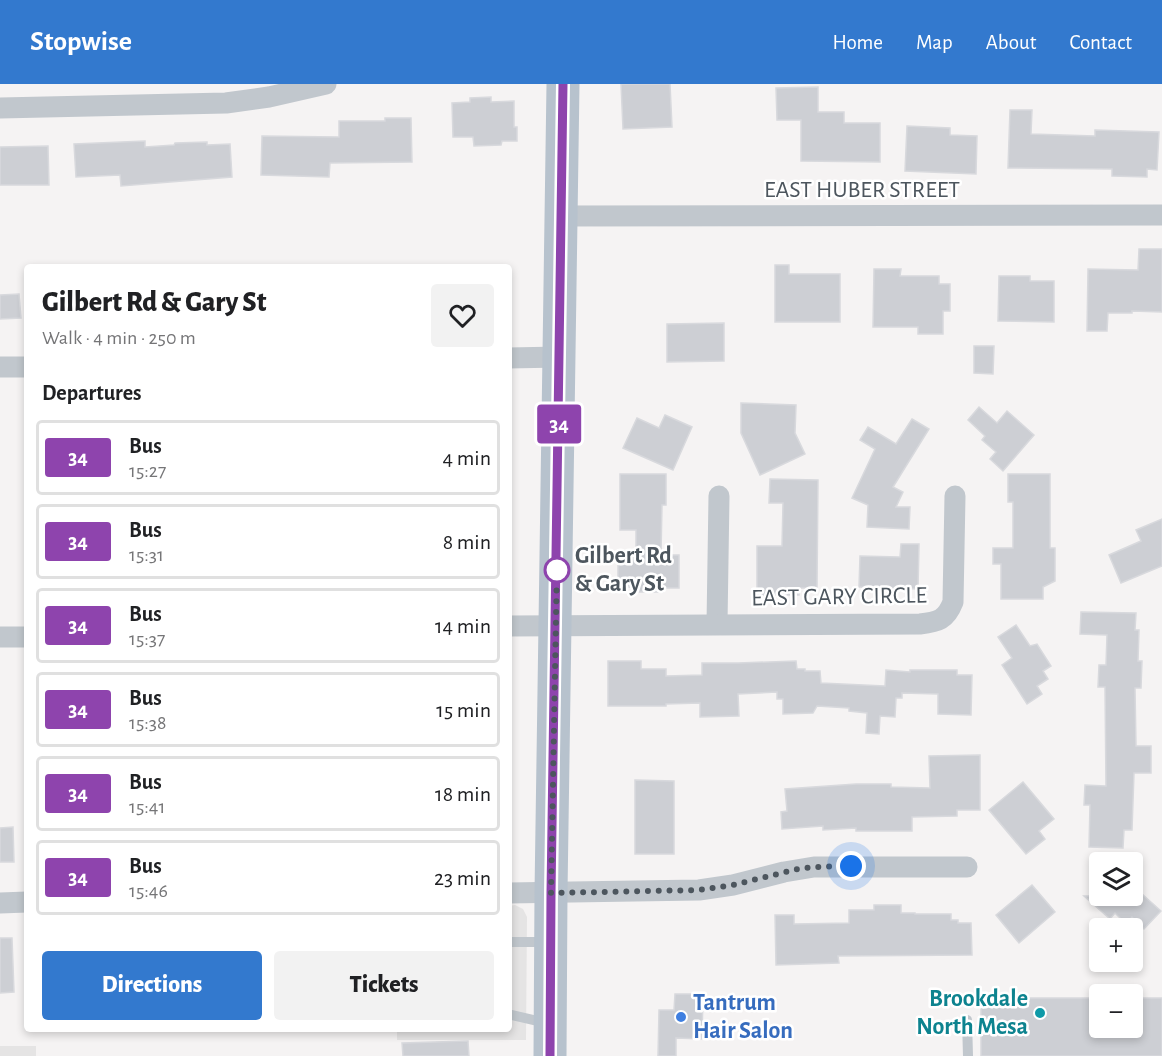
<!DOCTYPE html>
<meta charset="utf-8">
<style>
body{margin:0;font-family:"Alegreya Sans",sans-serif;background:#f2f2f2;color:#202124;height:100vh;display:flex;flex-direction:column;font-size:22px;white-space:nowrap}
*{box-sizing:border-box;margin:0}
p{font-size:20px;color:#757577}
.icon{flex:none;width:33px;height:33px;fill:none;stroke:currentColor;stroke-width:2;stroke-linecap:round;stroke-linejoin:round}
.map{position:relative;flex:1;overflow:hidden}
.sheet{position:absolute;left:24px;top:180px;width:488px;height:768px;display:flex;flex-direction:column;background:#fff;border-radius:6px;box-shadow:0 3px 9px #0003}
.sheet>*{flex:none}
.badge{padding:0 12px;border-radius:4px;font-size:21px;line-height:39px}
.tools{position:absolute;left:1089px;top:768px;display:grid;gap:12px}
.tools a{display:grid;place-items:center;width:54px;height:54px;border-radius:6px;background:#fff;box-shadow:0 3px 9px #0003;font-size:30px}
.you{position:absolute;width:30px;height:30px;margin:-15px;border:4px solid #fff;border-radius:50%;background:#1a73e8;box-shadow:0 0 0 9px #1a73e833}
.map>.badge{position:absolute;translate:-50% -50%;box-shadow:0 0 0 3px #fff}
h2{padding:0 18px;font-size:22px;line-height:54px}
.round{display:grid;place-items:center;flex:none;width:63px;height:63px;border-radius:6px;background:#f2f2f2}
.head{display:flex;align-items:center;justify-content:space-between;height:102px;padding:0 18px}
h1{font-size:28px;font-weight:800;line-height:45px}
.button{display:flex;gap:12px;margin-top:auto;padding:12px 18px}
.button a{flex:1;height:69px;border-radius:6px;background:#3379ce;color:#fff;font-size:24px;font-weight:800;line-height:69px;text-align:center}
.button a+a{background:#f2f2f2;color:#202124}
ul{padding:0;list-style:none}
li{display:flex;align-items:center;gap:18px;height:75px;margin:0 12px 9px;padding:0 6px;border:3px solid #e0e0e0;border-radius:6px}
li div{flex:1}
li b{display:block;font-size:22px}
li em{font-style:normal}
li .badge{min-width:66px;font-weight:700;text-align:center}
header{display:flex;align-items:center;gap:36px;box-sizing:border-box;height:84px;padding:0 30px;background:#3379ce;color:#fff}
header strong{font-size:28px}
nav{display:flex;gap:33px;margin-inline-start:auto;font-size:21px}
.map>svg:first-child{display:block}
</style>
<header>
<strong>Stopwise</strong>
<nav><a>Home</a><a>Map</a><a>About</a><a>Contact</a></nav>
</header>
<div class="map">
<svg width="1162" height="972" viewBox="0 0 1162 972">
<rect width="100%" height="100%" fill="#f5f3f3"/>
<g fill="#e5e4e4">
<polygon points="515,821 523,825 527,833 526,956 397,956 397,945 508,945 509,822"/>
<rect x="0" y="962" width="36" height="10"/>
</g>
<g fill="#cdcfd4" stroke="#d8d9dd" stroke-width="1.5">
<polygon points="621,0 670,0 672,43 623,45"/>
<polygon points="818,3 818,28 844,28 844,39 880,39 880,78 801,77 801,36 777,36 776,4"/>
<polygon points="491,13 491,18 514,17 514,43 517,43 517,57 502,57 501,61 474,62 473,53 453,53 452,19 470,18 470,14"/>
<polygon points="1010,26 1032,26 1031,50 1095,52 1095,46 1159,48 1157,86 1147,85 1147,93 1112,92 1112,85 1008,84"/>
<polygon points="385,34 411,34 412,78 330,79 329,93 261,91 262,52 339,53 339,37 385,37"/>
<polygon points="907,42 950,44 950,51 977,52 976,90 905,87"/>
<polygon points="145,57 145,63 174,61 175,59 207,58 207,61 230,60 232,93 121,102 120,91 76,93 74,60"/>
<polygon points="48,62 49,101 0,101 0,63"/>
<polygon points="1139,165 1162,165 1162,228 1132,227 1132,229 1108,229 1107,247 1087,247 1088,185 1138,186"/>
<polygon points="775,181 789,181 789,190 840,190 840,238 775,238"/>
<polygon points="874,185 901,185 900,192 939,192 939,200 950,200 950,227 943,227 943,250 918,250 918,243 873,243"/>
<polygon points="999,192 1030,192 1030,197 1054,197 1054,238 998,237"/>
<polygon points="19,210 21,234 0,235 0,211"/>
<polygon points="724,239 724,277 667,278 667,240"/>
<polygon points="974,262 994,262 993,290 974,289"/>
<polygon points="741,319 796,321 795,349 805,370 760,391 741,349"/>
<polygon points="979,323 997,339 1007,327 1034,351 1003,387 990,375 996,368 982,356 985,352 968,336"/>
<polygon points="665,331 692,343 673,386 623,364 637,334 659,344"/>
<polygon points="912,335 929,345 893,403 903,408 896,423 910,423 909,445 867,443 868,421 852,414 875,365 860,356 868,343 896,360"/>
<polygon points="620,390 666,390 666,421 662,421 661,471 679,471 679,504 663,504 663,508 639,508 639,503 618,503 618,473 636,474 636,446 620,446"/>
<polygon points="1008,390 1050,390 1050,464 1055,464 1055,497 1043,503 1043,515 1001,515 1001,480 993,480 993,464 1013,464 1013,418 1008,418"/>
<polygon points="770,395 818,396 817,504 799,504 799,511 757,511 757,462 782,462 783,419 769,419"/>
<polygon points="1162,435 1162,482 1121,499 1109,471 1141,457 1136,446"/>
<polygon points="901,460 919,460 918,505 859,503 860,472 900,473"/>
<polygon points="1081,528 1136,529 1135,546 1139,546 1138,577 1142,577 1141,604 1135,604 1136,662 1151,662 1151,689 1134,689 1132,746 1124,746 1123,764 1089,763 1090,721 1084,721 1085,701 1106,702 1105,603 1098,603 1099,581 1106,581 1107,551 1080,550"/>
<polygon points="1016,541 1030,562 1037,560 1051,582 1043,587 1048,595 1037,602 1042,610 1027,620 1002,581 1012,574 998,553"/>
<polygon points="608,577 641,577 641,585 666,585 666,592 702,591 702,579 738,579 796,577 797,585 805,585 805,587 820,587 821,599 885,602 886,586 910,588 910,586 957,586 957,591 972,591 971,631 938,630 938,610 902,609 902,614 896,614 895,633 880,632 879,650 866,649 867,629 849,627 849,624 817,622 813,629 783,630 783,615 777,615 777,608 738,610 739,632 700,633 700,619 666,620 666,622 608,622"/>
<polygon points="980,671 980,726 957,726 957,732 912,733 912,747 856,747 856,744 823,746 823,742 782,745 781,728 787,727 785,705 856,700 891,700 891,703 930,704 929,672"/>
<polygon points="635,696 674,697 674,770 635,770"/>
<polygon points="1023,698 1054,735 1039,747 1045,755 1026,770 989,726"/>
<polygon points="13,743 14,778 0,778 0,744"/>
<polygon points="1032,801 1055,828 1019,859 996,831"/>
<polygon points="1132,801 1161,827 1144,845 1132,833 1126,840 1115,829 1110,835 1084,812 1132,812"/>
<polygon points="874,821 901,821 901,829 915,829 915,830 951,830 951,836 958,836 958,839 971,839 972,871 838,872 839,879 776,881 775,831 794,831 794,840 849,839 849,826 874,826"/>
<polygon points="0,854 12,854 14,908 0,909"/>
<polygon points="675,910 703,910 702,955 676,954 676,972 658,972 659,926 674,926"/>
<polygon points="981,914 1100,914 1100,944 1132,944 1132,914 1162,914 1162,972 981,972"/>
<polygon points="468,957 469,972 403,972 402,959"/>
</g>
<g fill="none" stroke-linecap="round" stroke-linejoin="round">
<g stroke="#c1c7cd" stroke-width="10">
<polyline points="508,858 548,858"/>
<polyline points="508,930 546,939"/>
<polyline points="967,936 968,972"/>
</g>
<g stroke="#c1c7cd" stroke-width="21">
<polyline points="0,24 226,19 269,13 326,0"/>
<polyline points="561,132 1162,131"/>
<polyline points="508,274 560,273"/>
<polyline points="0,283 27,283"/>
<polyline points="717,540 719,412"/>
<path d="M508 542 920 540C938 538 946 536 953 518L955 412"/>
<polyline points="0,553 27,553"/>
<polyline points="508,809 699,806 733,801 784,788 814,783 967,783"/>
<polyline points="0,819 27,818"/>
</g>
<polyline stroke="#b7c2cd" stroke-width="33" points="550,972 551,809 563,0"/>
</g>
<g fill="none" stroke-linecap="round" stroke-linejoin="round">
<defs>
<polyline id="line" points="550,972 551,809 563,0"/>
</defs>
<use href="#line" stroke="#fff" stroke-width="14"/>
<use href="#line" stroke="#8e44ad" stroke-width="9"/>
<polyline stroke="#4d565e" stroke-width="6" stroke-dasharray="0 10.8" points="557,486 557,480 551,809 699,806 733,801 798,785 814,783 851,782"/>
</g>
<circle fill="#fff" stroke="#8e44ad" stroke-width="3" cx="557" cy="486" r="12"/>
<circle fill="#0f9aa8" stroke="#fff" stroke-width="2" cx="1040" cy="929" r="6"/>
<circle fill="#3f7fe0" stroke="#fff" stroke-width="2" cx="681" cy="933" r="6"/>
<g text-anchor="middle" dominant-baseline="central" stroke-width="5" stroke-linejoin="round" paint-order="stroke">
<g font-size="24" fill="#4d565e" stroke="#fff">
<text x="862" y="106">EAST HUBER STREET</text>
<text transform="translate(839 513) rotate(-1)">EAST GARY CIRCLE</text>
</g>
<g font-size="24" font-weight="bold" fill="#4d565e" stroke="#fff" text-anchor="start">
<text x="575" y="472">Gilbert Rd<tspan x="575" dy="28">&amp; Gary St</tspan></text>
</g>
<g font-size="24" font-weight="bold" fill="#0d838f" stroke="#fff" text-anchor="end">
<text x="1028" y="915">Brookdale<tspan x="1028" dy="28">North Mesa</tspan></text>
</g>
<g font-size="24" font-weight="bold" fill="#366cbe" stroke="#fff" text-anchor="start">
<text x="693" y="919">Tantrum<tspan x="693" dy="28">Hair Salon</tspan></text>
</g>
</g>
</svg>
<div class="tools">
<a><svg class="icon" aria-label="layers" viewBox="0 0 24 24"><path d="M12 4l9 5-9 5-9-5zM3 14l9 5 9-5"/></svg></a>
<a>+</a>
<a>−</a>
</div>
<div class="you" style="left:851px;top:782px"></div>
<b class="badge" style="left:559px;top:340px;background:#8e44ad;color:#fff">34</b>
<section class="sheet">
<div class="head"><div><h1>Gilbert Rd &amp; Gary St</h1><p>Walk · 4 min · 250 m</p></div><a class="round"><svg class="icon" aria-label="heart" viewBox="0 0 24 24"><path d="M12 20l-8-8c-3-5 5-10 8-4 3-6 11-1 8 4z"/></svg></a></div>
<h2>Departures</h2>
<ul>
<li><span class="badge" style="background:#8e44ad;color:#fff">34</span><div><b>Bus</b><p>15:27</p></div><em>4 min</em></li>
<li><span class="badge" style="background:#8e44ad;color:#fff">34</span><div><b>Bus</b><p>15:31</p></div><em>8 min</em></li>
<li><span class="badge" style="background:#8e44ad;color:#fff">34</span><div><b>Bus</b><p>15:37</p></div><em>14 min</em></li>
<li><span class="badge" style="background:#8e44ad;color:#fff">34</span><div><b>Bus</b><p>15:38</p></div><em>15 min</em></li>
<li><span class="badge" style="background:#8e44ad;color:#fff">34</span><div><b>Bus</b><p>15:41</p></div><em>18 min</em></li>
<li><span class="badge" style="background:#8e44ad;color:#fff">34</span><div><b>Bus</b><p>15:46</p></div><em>23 min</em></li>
</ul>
<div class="button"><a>Directions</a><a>Tickets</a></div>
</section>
</div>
